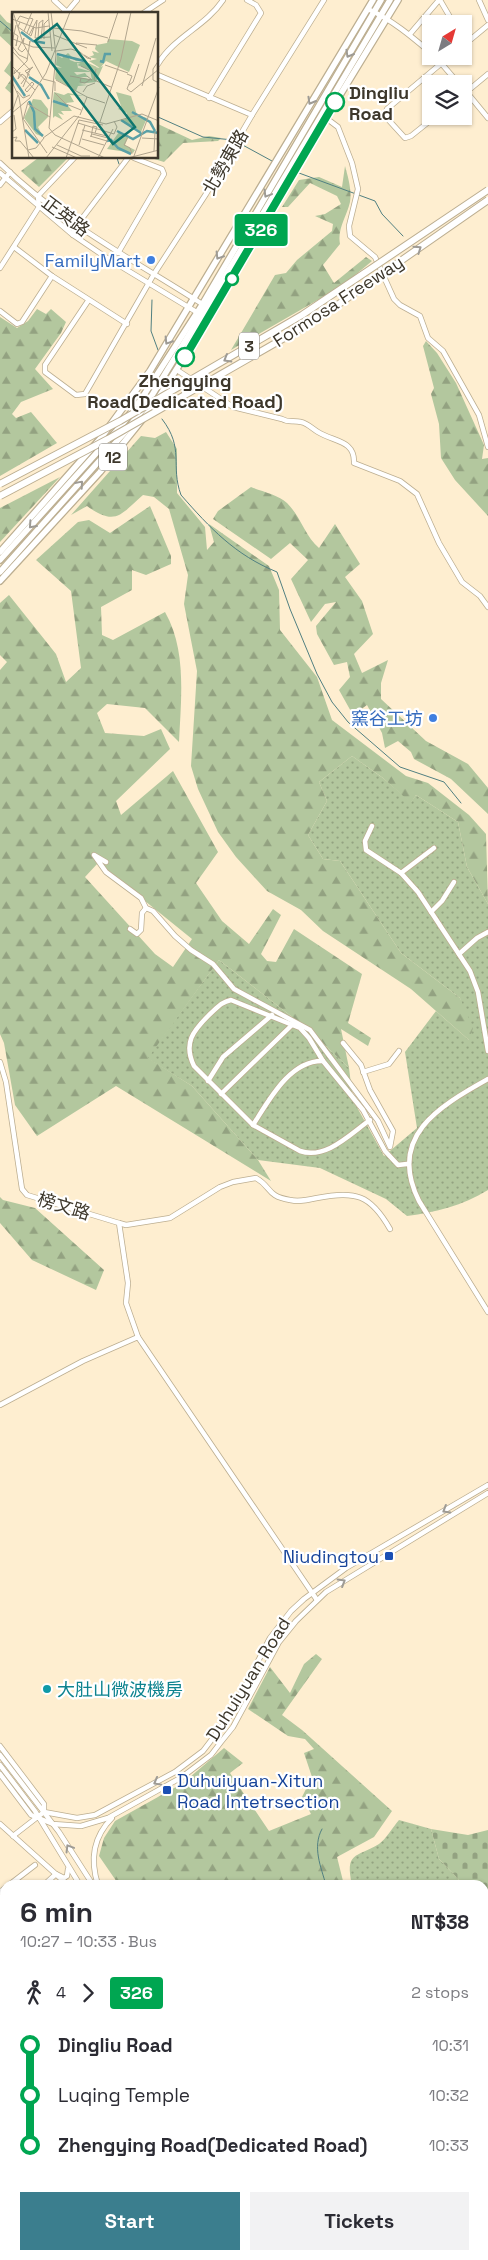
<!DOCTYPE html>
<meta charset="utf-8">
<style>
body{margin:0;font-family:"Space Grotesk","Noto Sans TC",sans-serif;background:#f2f2f3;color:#2b2b33;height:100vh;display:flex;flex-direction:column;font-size:19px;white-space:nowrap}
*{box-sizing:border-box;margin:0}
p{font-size:16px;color:#7c7c81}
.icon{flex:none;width:28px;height:28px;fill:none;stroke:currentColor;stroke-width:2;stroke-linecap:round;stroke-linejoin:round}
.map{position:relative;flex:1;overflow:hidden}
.sheet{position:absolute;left:0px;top:1880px;width:489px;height:380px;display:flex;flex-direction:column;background:#fff;border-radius:15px 15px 0 0;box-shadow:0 1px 4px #0004}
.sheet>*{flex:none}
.badge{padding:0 10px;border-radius:4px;font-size:18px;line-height:32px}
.needle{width:32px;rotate:37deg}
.buttons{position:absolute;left:422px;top:15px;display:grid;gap:10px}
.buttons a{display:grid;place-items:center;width:50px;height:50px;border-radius:0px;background:#fff;box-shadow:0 1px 4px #0004;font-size:25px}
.map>.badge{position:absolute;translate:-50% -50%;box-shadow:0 0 0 2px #fff}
.legs{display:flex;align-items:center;gap:8px;height:55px;padding:0 20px;font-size:16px}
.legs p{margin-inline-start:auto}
.overview{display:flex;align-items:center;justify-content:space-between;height:85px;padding:0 20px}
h1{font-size:28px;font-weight:700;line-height:38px}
.action{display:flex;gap:10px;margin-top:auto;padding:10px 20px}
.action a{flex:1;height:58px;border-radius:0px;background:#3b7e8e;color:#fff;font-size:20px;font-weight:700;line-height:58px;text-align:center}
.action a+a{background:#f2f2f3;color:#2b2b33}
ul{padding:0 20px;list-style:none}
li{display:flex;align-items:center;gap:18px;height:50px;font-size:19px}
li i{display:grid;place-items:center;width:8px;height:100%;margin:0 6px;background:currentColor}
li i::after{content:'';width:12px;height:12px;margin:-6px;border:4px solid;border-radius:50%;background:#fff}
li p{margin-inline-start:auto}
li:first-child i{background:linear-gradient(#0000 50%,currentColor 0)}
li:last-child i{background:linear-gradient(currentColor 50%,#0000 0)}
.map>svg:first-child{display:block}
</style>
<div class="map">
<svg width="488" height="2260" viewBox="0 0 488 2260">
<defs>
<pattern id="grass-dots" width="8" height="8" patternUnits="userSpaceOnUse" patternTransform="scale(1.25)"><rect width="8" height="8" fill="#b3c79e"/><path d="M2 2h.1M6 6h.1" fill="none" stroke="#93a281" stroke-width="1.8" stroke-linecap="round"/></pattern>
<pattern id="forest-firs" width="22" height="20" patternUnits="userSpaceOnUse" patternTransform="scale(1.25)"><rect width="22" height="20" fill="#b3c79e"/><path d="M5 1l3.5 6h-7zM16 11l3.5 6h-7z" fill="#93a281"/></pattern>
<pattern id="cemetery-stones" width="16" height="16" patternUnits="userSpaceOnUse" patternTransform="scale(1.25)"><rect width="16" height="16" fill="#b3c79e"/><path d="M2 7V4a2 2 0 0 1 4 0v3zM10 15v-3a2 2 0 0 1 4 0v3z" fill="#93a281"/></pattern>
</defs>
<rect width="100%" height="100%" fill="#feeed0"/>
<g fill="url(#grass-dots)">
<path d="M352 756 383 778 411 802 416 795 458 822 467 867 488 904V1190C462 1206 436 1212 407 1216L386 1199 320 1168 258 1160 192 1086 147 1058 219 960 309 1030 349 1068 353 1100 384 1156 417 1128 405 1052 436 1011 469 1040 460 998 401 953 340 861 323 859 308 835 327 801 319 782Z"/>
<path d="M399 1820 431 1829 439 1859 464 1885H352C345 1852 355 1858 379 1844 386 1839 393 1827 399 1820Z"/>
<polygon points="484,1907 488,1913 488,2021 484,2021"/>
<polygon points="484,2095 488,2096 488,2260 439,2260 435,2255 484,2255"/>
</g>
<g fill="url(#forest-firs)" fill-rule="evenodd">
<polygon points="0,14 7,22 14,25 14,49 0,36"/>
<polygon points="14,56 14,96 5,88 12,78 4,71"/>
<polygon points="158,124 192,140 209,136 221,138 218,141 183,143 164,162 151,158 158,158"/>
<polygon points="38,158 68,158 39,187 21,171"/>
<path d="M345 166C348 177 352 190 350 202 347 216 337 229 340 244L323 265 334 283 366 257 372 261 342 286 231 350 275 275 286 273 297 260 332 231 333 224 315 216 325 214 341 204 337 196 310 183 288 207H282L299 180 319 177 342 187Z"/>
<polygon points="37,309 46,314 51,309 66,322 61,333 35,369 53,389 21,402 12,414 16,418 31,412 57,443 0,476 0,317 17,328 28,321"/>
<polygon points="426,341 437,353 456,383 484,445 482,459 488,458 488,516 455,480 441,458 439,424 431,394 434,388 423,346"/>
<path d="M166 432 177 449V493L205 527 207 550 214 542 209 524 269 566 279 590 280 630 317 677 332 720 406 776 428 783 469 815 486 834 488 904 467 867 458 822 416 795 411 803 383 778 352 756 319 782 327 801 308 835 323 859 340 861 401 953 460 998 473 1028 469 1040 411 989 323 931 301 910 267 891 236 857 218 832 198 789 191 766 197 671 184 604 188 575 169 509 154 497 143 495C121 514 116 527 87 506L71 515 141 436 155 438Z"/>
<polygon points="60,477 0,542 0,508"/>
<path d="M251 487C261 491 279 495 287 503 301 517 305 536 319 548L335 524 360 564 345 577 362 601 373 634 354 654 362 673 388 660 381 683V699L426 741 468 764 488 788V814L451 779 414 759 411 752 398 741 385 748 382 733 367 705 353 715 339 690 350 677 347 662 334 665 317 634 316 626 336 602 325 604 311 622 291 579 308 560 290 543 271 559 213 519 218 511Z"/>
<path d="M150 506 171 556V564L146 575 132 570V590L101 607 102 635 113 640 165 612C187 650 181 699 179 742L145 708 107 704 97 713 105 733 144 736 161 729 170 749 116 801 121 815 173 771 218 852 196 883 222 921 249 944 273 909 281 915 261 954 267 961 276 962 294 929 362 974 348 1023 371 1038 368 1046 341 1029 349 1068 309 1030 219 960 148 1058 192 1086 258 1160 271 1181 116 1086 37 1136 15 1105 4 1043 0 1034V670L7 662 0 655V603L9 595 56 654 66 682 81 668 71 591 36 560 78 522 89 520 110 533ZM98 863 192 939 173 967 155 954 85 877Z"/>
<polygon points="0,1197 3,1200 35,1208 104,1270 96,1290 32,1260 0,1223"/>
<polygon points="316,1654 322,1659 282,1715 302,1730 392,1811 374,1837 337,1857 344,1885 119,1885 99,1856 104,1838 115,1821 183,1783 224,1748 243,1763 230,1773 269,1831 311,1814 302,1797 312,1777 304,1753 314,1749 305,1739 288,1736 248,1709 270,1667 290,1693 304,1664"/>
<polygon points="356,2255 425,2255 429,2260 347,2260"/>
</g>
<g fill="url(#cemetery-stones)">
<polygon points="431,1829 468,1835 488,1830 488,1913 484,1907 484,1885 464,1885 439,1859"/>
<polygon points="484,2021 488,2021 488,2060 484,2057"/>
<polygon points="0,2225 5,2226 5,2255 246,2255 249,2260 0,2260"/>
</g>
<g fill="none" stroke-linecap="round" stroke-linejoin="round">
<g stroke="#518081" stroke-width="1">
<polyline points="0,21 14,33"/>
<polyline points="158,117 203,137 233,140"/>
<polyline points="239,143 272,161"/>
<polyline points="117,158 119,164"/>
<polyline points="299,173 375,201 382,214 403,236"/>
<polyline points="152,300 151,331 158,350"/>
<path d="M162 419C185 449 170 465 181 495 210 528 235 555 277 572L290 609 317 674 332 702 348 722 400 767 444 782 461 803"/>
<path d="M322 1829C312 1847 321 1867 326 1885"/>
<polyline points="432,2255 436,2260"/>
</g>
<g stroke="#5aa0a6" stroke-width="8">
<polyline points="0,2180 5,2181"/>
<polyline points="0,2232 4,2260"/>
<polyline points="248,2255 250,2260"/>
</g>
<defs>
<g id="minor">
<polyline points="54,0 69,14"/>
<polyline points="440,0 454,24"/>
<polyline points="479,0 488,20"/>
<path d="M368 9C392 20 411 36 431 53"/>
<polyline points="67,12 77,0"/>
<polyline points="142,14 163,0"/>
<polyline points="410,34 439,0"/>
<polyline points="464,45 488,25"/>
<polyline points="435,56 459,84"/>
<path d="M158 64C174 37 206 26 223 0"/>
<polyline points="158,75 252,115"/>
<polyline points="464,89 488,118"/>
<polyline points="464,94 488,74"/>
<polyline points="209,98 261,13 256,5 247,0"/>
<polyline points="436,116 411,136 405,138 384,115 387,109 450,56"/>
<polyline points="326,118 338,127 352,163 358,189 349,226 350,236 375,257 394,299 400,305 420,316 428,338 443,351 479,415 488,447"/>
<polyline points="0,122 14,110"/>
<path d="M0 163C62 224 141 264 213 311"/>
<polyline points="0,173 73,235 107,258 208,319"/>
<polyline points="0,185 10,172"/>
<polyline points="73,235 77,225 128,158"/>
<polyline points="14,247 52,276 127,324"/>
<polyline points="118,253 164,174 162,169 134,158"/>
<polyline points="0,268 39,207 38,196 74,158"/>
<polyline points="88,301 45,365 45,372 76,395 85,394 154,274 206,194 252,115 324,0"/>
<polyline points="0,311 17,324 22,322 52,276"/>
<path d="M177 370 233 407 282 419C289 423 293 420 301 422 307 423 313 429 318 432 334 442 355 440 354 463L400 481 417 494 439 543 462 582 480 596 488 607"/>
<polyline points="372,826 365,841 366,850 401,873 418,892 470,971 478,992 488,1051"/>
<polyline points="106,862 94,855 106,872 141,898 146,908 153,911 175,936 191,950 213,964 234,989 310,1030 378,1121 390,1147 393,1131 370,1090 361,1065 343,1043"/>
<polyline points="401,873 434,848"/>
<polyline points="431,912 442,901 454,882"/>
<polyline points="130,929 137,934 141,930 142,913 146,908"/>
<polyline points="459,954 477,938 488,932"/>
<polyline points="0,1062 6,1082 22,1189 27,1195 119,1223 128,1283 126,1303 138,1337"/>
<polyline points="363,1072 389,1064 399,1051"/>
<path d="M488 1079C438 1107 387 1137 419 1201L488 1312"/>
<polyline points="208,1081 223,1057 272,1015"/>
<polyline points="221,1094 293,1024"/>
<path d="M370 1120C350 1134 326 1160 300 1151L253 1125 194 1066C183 1043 193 1031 209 1015 217 1008 221 1002 231 1000L300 1028 309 1038 323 1061 363 1110 385 1151 398 1165 407 1164"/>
<path d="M253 1125C269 1100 290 1060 323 1061"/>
<path d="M119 1223 126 1225 170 1218 220 1187 233 1182 256 1178C272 1187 266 1196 290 1200 300 1202 308 1200 317 1198 356 1191 370 1194 390 1229"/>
<polyline points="0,1405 83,1361 138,1337 317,1600"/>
<polyline points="0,1746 44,1804 44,1811"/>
<polyline points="0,1755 59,1832 93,1885"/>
<polyline points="0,1765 35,1811 80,1885"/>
<polyline points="0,1774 31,1815 53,1824 81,1826 108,1818 182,1777 211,1755 221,1742 233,1727 279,1642 296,1621 326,1592 488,1493"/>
<polyline points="0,1824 68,1885"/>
<polyline points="13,1836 44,1812 77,1818 95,1815 175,1772 203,1751 229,1717 270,1638 291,1611 304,1599 346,1568 488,1485"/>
<polyline points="9,1885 35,1865"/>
<polyline points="44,1885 56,1874 64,1878 67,1876 68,1869"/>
<path d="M98 1885C90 1860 93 1837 112 1818"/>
<polyline points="0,1892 5,1888"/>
<polyline points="0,1920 5,1916"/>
<polyline points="0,1942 5,1948"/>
<polyline points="0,1980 5,1987"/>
<polyline points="0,2053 5,2049"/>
<polyline points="0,2074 5,2080"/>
<polyline points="484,2082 488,2084"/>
<polyline points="484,2088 488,2090"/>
<polyline points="0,2096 5,2095"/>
<polyline points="0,2124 5,2123"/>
</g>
<g id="major">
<polyline points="0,552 100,439 150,371 373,0"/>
<polyline points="0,560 120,427 140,401 202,305 381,0"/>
<polyline points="0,572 126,431 146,405 253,230 390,0"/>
<polyline points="0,581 100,472 154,405 208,319 326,118 398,0"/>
</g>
</defs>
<use href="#minor" stroke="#bcae91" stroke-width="6"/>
<use href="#major" stroke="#bcae91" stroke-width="8"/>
<use href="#minor" stroke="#fff" stroke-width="4.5"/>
<use href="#major" stroke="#fff" stroke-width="5.5"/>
<defs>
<g id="highway-bridge">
<polyline points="0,484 120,421 302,315 488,190"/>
<polyline points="0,496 108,439 293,333 336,306 488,200"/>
</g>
</defs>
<use href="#highway-bridge" stroke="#bcae91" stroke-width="8" stroke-linecap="butt"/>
<use href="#highway-bridge" stroke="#fff" stroke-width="6"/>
</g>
<defs><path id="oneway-chevron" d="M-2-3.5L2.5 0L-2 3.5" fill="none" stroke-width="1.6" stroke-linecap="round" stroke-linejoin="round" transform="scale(1.25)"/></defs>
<g stroke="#9e9b95">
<use href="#oneway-chevron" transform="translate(349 54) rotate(120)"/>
<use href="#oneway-chevron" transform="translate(311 101) rotate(120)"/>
<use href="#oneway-chevron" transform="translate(267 194) rotate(121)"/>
<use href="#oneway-chevron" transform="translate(418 249) rotate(-35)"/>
<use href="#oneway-chevron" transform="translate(219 256) rotate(122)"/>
<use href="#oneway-chevron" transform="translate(168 341) rotate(122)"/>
<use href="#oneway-chevron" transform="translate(227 359) rotate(150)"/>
<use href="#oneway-chevron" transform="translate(80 484) rotate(-49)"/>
<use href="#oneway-chevron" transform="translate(32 525) rotate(132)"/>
<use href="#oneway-chevron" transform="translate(446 1510) rotate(149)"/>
<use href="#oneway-chevron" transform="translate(342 1582) rotate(-31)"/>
<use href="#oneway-chevron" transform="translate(157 1782) rotate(151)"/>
<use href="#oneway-chevron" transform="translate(69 1848) rotate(-121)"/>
</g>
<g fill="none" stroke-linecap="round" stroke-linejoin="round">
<defs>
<polyline id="line-1" points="185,357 335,102"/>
</defs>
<use href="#line-1" stroke="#fff" stroke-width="11"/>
<use href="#line-1" stroke="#00a651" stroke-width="8"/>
</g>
<g fill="#fff" stroke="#00a651" stroke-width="2.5">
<circle cx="335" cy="102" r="9"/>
<circle cx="232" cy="279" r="6"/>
<circle cx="185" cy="357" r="9"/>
</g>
<g fill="#3f7fe0" stroke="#fff" stroke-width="2">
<circle cx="151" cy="260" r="5"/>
<circle cx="433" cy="718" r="5"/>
</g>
<g fill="#1a4fb4" stroke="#fff" stroke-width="2">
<rect x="384" y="1551" width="10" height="10" rx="2.5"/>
<rect x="162" y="1785" width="10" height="10" rx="2.5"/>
</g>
<circle fill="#0f9aa8" stroke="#fff" stroke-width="2" cx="47" cy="1689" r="5"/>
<g text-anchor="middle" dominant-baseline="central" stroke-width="4.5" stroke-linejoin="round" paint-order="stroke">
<g fill="#fff" stroke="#77736b" stroke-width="1">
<rect x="239" y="332.5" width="20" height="27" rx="4"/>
<rect x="99" y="443.5" width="28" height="27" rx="4"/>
</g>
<g font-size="16" font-weight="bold" fill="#3d372b">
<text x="249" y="346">3</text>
<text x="113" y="457">12</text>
</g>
<g font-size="18" font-weight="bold" fill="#3d372b" stroke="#fff" text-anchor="start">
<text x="349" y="92">Dingliu<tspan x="349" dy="21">Road</tspan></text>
<text x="185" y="380" text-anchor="middle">Zhengying<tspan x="185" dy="21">Road(Dedicated Road)</tspan></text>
</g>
<g font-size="18" fill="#3d372b" stroke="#fff">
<text transform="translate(225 162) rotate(-60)">北勢東路</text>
<text transform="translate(66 216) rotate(37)">正英路</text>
<text transform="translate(338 301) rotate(-33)">Formosa Freeway</text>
<text transform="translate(64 1206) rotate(17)">榜文路</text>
<text transform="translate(248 1679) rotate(-58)">Duhuiyuan Road</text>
</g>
<g font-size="18" fill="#366cbe" stroke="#fff" text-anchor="end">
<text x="141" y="260">FamilyMart</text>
<text x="423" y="718">窯谷工坊</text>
</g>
<g font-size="18" fill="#164399" stroke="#fff" text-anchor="end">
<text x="379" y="1556">Niudingtou</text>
<text x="177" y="1780" text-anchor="start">Duhuiyuan-Xitun<tspan x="177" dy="21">Road Intetrsection</tspan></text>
</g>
<g font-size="18" fill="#0d838f" stroke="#fff" text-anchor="start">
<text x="57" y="1689">大肚山微波機房</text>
</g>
</g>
<g transform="translate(12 12)">
<rect width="146" height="146" fill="#feeed0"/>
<path d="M72 50 86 56 91 54 84 70 66 72V65L80 68 78 58 65 53ZM21 87 29 88 36 97V105L26 115 31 125 24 122 12 106ZM128 104 135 106 129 120 109 108Z" fill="#b3c79e"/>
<path d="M56 41 62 47 75 49H64L55 43 58 48 63 50H74L87 56 65 51 66 56 80 60H62L65 63 73 61 76 65H66V72L76 73 66 74 64 79 43 67 44 55 50 56 44 53 45 43 50 46ZM42 80 52 83 56 81 72 84 58 83 62 90 54 91 60 99H49L52 103 46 101 51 108 43 104 41 106V89L51 91 41 88Z" fill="#b3c79e"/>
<path d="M104 80 119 84 126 106H114L115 101 106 97 109 94ZM107 120 116 125 113 133 123 138 121 141 95 137Z" fill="#b3c79e"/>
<path d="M96 27 120 29 128 33 117 60 94 49 88 56 77 49 85 47 77 45 82 43 80 39 87 41 83 37 84 33 95 31Z" fill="#b3c79e"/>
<path fill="none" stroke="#5aa0a6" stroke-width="2.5" d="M9 20 21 29 33 31M45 42 72 49M88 49 91 50 93 42H99M0 64 13 84M17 65 29 73 37 87M17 89 22 100 23 117 31 124M41 89 56 94M120 100 138 110 143 119M109 108 129 121M13 118 26 131M105 119 121 127 135 119 147 121M95 129 99 128 106 136 119 142"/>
<path fill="none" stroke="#b1a58e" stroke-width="1" d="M1 0 11 31 31 67 43 70V79M36 0 40 39M39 0 44 43 37 116 43 123 93 146M0 7 24 16 37 14M5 9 8 4 17 7M8 10 6 15 19 24 22 15M41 16 70 19 96 26M12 19 20 0M0 20 6 24 4 34 5 28M15 21 21 7 18 6M17 23 25 8 23 26 38 25M42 23 75 36M1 27 21 35 43 36M26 27 27 11 31 8 29 27M32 27V12L37 7M96 30 106 0M0 31 4 13M11 32 12 26 6 37 10 40 14 36M65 33 64 31 85 33M0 34 7 43 16 47M0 39 18 58 11 75M44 39 59 37 68 40 75 46 79 47 72 43M147 48 141 57V68L147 71M93 53 116 61M0 54 23 78M69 54 83 61M84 57 82 68 99 75M3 58 2 62 15 49 18 29 17 34M8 60 6 67 10 62 14 65 9 72M15 61 21 55 13 59 15 61 16 63H18M115 62 120 64 115 77 119 80 147 57M58 64 80 68 75 64M69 66 68 70 73 71 79 67M44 68 75 85M0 70 7 85 17 146M20 70 22 72 15 80 13 78ZM117 73 121 70 127 52M130 74 144 26M5 79 11 86 18 83M71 80 75 74 83 71M43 81 54 92 69 98M16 92 38 105M0 100 6 83M0 101 18 86 34 61 58 0M68 103 75 85 93 91M11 108 16 90M12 108 35 141M88 110 109 47 119 0M66 111 102 122 105 115 102 109M70 118 95 124M0 120 4 117 2 103M80 122 96 126M78 124 95 129M79 125 81 114 85 115 83 121M116 125 112 133 118 136 120 142M0 126 5 125 3 129H8L22 146M31 126 62 104 94 112 130 102 147 109M130 126 147 127M70 127 92 133M45 133 69 144H78M67 133 73 113M40 135 65 146M16 138 24 136 32 126M142 139 143 120M122 144 147 75M34 146 67 104M54 146 67 108 91 113M86 146 101 117M116 146 147 138"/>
<path fill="#0f766e" fill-opacity="0.15" stroke="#0f766e" stroke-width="2.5" d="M45 12 123 115 101 132 23 29Z"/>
<rect width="146" height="146" fill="none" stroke="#3d372b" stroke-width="2.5"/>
</g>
</svg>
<div class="buttons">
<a><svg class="needle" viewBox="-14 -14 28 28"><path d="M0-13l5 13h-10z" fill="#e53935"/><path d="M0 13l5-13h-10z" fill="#7c7c81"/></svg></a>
<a><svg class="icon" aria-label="layers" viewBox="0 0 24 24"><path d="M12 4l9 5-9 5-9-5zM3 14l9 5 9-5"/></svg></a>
</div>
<b class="badge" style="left:261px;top:230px;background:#00a651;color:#fff">326</b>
<section class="sheet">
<div class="overview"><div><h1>6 min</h1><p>10:27 – 10:33 · Bus</p></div><b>NT$38</b></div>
<div class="legs"><svg class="icon" aria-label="walk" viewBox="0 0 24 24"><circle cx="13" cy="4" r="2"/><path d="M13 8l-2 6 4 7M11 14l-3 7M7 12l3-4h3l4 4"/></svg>4<svg class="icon" aria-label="forward" viewBox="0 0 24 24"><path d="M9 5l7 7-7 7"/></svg><b class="badge" style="background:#00a651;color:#fff">326</b><p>2 stops</p></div>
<ul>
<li><i style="color:#00a651"></i><b>Dingliu Road</b><p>10:31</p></li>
<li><i style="color:#00a651"></i><span>Luqing Temple</span><p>10:32</p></li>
<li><i style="color:#00a651"></i><b>Zhengying Road(Dedicated Road)</b><p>10:33</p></li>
</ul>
<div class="action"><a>Start</a><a>Tickets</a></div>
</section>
</div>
